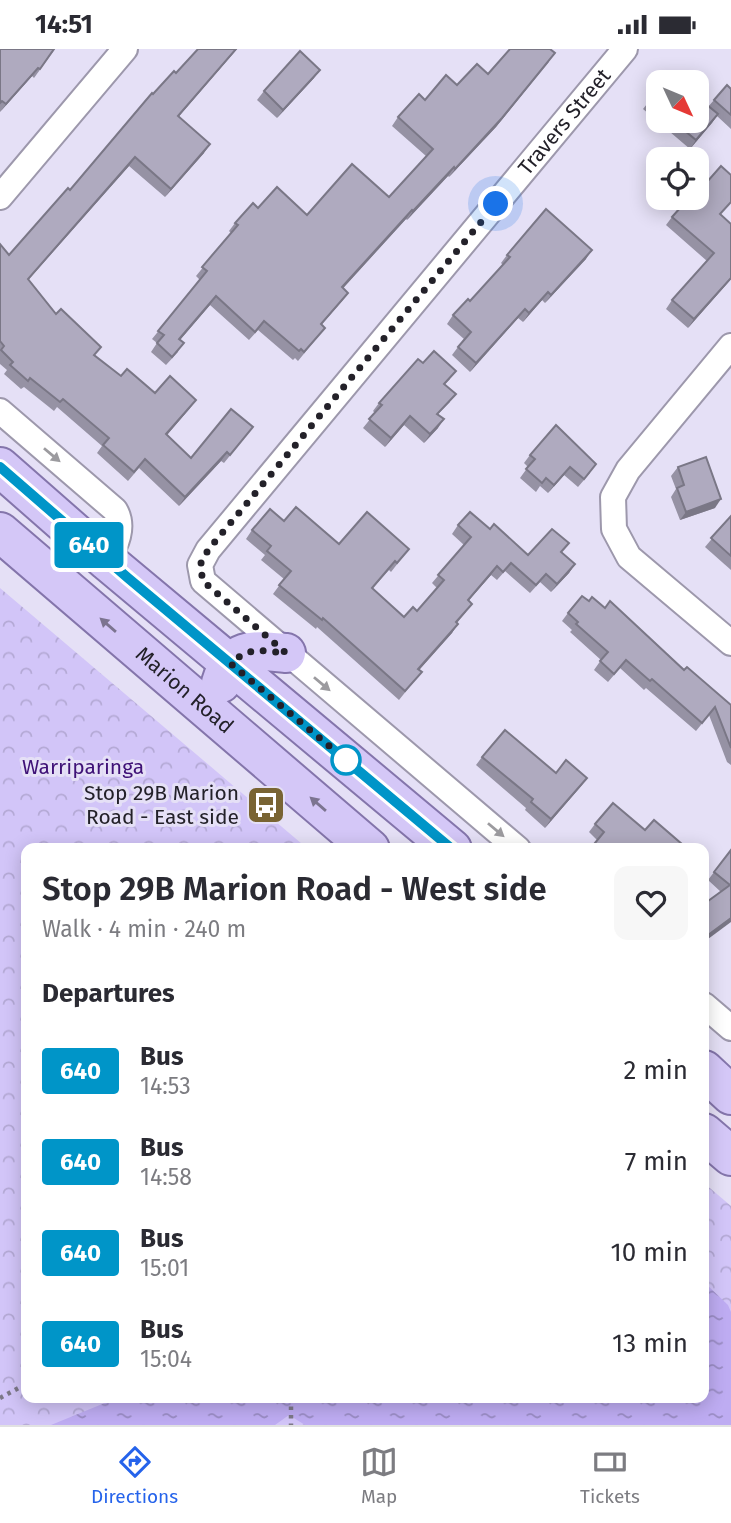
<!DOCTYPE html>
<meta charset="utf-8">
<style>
body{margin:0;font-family:"Fira Sans",sans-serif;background:#f7f7f7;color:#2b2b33;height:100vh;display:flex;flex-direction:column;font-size:26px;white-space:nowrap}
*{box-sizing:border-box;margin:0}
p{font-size:23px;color:#7c7c81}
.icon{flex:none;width:38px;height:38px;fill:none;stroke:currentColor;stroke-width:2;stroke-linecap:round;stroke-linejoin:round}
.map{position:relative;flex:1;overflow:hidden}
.side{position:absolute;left:21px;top:794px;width:688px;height:560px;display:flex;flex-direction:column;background:#fff;border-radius:14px;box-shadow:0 4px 18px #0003}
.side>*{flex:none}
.badge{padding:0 14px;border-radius:5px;font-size:24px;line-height:46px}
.needle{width:46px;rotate:134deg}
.controls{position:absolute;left:646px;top:21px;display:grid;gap:14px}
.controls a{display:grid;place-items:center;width:63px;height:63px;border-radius:14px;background:#fff;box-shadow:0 4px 18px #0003;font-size:35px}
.you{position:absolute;width:35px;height:35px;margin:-18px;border:5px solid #fff;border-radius:50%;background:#1a73e8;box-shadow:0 0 0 10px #1a73e833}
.map>.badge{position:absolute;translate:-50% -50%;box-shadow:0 0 0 4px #fff}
h2{padding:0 21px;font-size:26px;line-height:63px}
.round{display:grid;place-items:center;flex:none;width:74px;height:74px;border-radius:14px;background:#f7f7f7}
.headline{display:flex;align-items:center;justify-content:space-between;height:119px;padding:0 21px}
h1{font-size:33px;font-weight:600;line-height:52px}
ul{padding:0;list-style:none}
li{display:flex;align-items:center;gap:21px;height:91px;padding:0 21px}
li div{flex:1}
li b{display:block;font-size:26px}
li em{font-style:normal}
li .badge{min-width:77px;font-weight:700;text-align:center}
.status{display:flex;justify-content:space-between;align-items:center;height:49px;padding:0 35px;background:#fff;direction:ltr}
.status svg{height:19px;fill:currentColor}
.dock{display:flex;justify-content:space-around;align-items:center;height:98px;border-top:2px solid #e1e1e2;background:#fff;font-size:19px;color:#7c7c81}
.dock a{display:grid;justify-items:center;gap:4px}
.dock .on{color:#2563eb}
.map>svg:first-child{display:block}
</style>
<div class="status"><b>14:51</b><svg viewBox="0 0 49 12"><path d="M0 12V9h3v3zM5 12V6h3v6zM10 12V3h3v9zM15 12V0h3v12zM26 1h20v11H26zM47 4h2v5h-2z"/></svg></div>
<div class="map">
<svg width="731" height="1376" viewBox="0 0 731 1376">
<defs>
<pattern id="park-crowns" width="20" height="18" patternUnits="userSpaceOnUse" patternTransform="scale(1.75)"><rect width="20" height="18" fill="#d2c5f8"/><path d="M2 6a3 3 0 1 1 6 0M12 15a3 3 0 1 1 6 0" fill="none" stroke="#b4a9d5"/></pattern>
<pattern id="water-ripples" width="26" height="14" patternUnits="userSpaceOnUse" patternTransform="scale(1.75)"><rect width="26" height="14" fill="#beacf2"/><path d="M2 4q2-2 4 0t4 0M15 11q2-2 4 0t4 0" fill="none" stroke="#9a8cc4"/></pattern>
</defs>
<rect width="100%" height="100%" fill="#e5e0f6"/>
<polygon fill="url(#park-crowns)" points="0,539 308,800 26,800 26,1349 704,1349 704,1134 731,1157 731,1376 0,1376"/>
<polygon fill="url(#water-ripples)" points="704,1233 728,1256 731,1263 731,1376 305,1376 289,1366 275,1376 51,1376 117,1349 704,1349"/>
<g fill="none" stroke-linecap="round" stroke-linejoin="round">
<defs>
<g id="street">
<polyline points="0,148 125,0"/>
<polyline points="731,297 628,421 613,448 614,480 629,508 731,594"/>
<path d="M0 362 115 461C125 478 116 496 107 512"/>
<path id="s1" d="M518 800 203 532 200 516 208 501 625 0"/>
<polyline points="704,956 731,979"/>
</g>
<g id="primary">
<polyline points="0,418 107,512 452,800"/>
<path id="s2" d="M0 483 370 800"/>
<path d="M221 634C232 597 255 601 286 604"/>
<polyline points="704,1021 731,1046"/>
<polyline points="704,1084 731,1107"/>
</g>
</defs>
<use href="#street" stroke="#9d98ac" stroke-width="28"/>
<use href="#primary" stroke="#8475ab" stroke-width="42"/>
<g stroke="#7c7887" stroke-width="4.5" stroke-dasharray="3.5 5" stroke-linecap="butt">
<polyline points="0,1349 26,1335"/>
<polyline points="291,1349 291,1376"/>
</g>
<use href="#street" stroke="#fff" stroke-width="24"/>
<use href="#primary" stroke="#d4c7f7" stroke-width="38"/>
</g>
<g fill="#9692a4">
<polygon points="0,0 55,0 34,29 32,27 0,63"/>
<polygon points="198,0 237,0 179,67 204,104 165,148 129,117 28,230 56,265 95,307 121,327 190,359 167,386 191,409 253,378 224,414 221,412 179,457 139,419 128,432 97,404 102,397 57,358 54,362 24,338 21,340 4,325 7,321 0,315 0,195 9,206 70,141 153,45 176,24"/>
<polygon points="549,13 496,78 449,128 448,127 407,171 406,170 343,239 348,244 321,276 325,279 298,312 295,309 293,311 258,281 249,291 210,256 180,291 178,303 166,316 151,303 157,294 152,290 200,231 196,227 231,184 229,182 235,174 258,159 307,166 389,148 426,107 392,77 398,68 425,51 457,36 488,25"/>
<polygon points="314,29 277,69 257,51 264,42"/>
<polygon points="731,40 731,80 717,67 690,100 643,60 658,41 658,72 696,72 714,51"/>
<polygon points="721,166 731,230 688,279 666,260 672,251 707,212 666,176 672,168"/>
<polygon points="507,206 586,210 545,254 542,251 523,273 518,269 470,323 452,306 464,290 447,275 453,266 470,252 503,216 501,214"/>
<polygon points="423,314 450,330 445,335 450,353 438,365 438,379 424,394 404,376 385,398 363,379 375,364 373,362 379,354"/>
<polygon points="530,406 590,424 578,438 564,426 548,444 540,437 536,443 520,429 528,418 524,414"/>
<polygon points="678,418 715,459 680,471 671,448 676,440 671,427"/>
<polygon points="731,467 731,521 705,498"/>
<polygon points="284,472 339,495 409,500 391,523 389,521 372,540 404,568 417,562 437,539 432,534 464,496 452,485 458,476 490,480 528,506 562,503 575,515 569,524 551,543 540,533 530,544 505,522 497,531 491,526 469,551 466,563 457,574 452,584 419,621 415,631 399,651 317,578 316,580 273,545 284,530 261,511 265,506 246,490 252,481"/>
<polygon points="589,552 605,559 731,656 731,716 727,713 709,666 696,682 646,639 644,641 620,619 608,633 594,621 601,611 570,583 572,581 562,572 568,564"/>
<polygon points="482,708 556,724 587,729 581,737 545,779 525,761 526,759 476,716"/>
<polygon points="595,775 645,781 683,796 597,791 589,783"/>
<polygon points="731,801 731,873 721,843 708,831"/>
</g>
<g fill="#7a7786">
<polygon points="236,0 237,0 172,75 178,67"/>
<polygon points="555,4 496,78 449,128 455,120"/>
<polygon points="38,19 32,27 0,63 6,55"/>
<polygon points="320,21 314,29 277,69 283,61"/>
<polygon points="718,65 712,74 690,100 696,91"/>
<polygon points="210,95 204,104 165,148 171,140"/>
<polygon points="135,108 129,117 22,238 28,230"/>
<polygon points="454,118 448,127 407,171 413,162"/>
<polygon points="412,161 406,170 336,247 342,238"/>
<polygon points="592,201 586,210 545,254 551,246"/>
<polygon points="731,229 731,230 688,279 694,270"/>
<polygon points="548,243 542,251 523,273 529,264"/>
<polygon points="348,244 342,252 314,284 321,275"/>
<polygon points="216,247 210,256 173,299 179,290"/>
<polygon points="525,260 518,269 470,323 476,314"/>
<polygon points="196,351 190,359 160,394 166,385"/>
<polygon points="410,367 404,376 385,398 391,389"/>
<polygon points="444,370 438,379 424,394 430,385"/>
<polygon points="227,403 221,412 179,457 185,448"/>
<polygon points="570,418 564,426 548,444 554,436"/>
<polygon points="721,450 715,459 680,471 686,463"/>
<polygon points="575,515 569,524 551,543 557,535"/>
<polygon points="497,517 491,526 462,559 468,551"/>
<polygon points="458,575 452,584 412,629 418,620"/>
<polygon points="587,729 581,737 545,779 551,770"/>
<polygon points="731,869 731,873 704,893 704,889"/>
</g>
<g fill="#afaabf" stroke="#7a7786" stroke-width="2">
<polygon points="0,0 54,0 40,20 38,19 6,55 2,52 0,54"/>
<polygon points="198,0 236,0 178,67 210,95 171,140 135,108 28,230 56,265 61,260 101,298 94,306 121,327 127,320 155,344 170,327 196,351 166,385 191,409 231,360 253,378 230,406 227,403 185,448 145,410 134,423 103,396 109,389 63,350 60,353 30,329 28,332 10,316 13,313 1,301 4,297 0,292 0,195 9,206 68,139 70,141 152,44 153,45 174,22 176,24"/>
<polygon points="510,0 550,0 555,4 502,69 455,120 454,118 413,162 412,161 342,238 348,244 321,275 325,279 304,303 301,300 299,302 264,272 255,283 216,247 179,290 184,294 172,308 157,294 164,286 158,282 207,222 202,218 238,176 235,174 253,154 258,159 277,138 307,166 352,115 389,148 433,100 398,68 419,45 425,51 446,26 457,36 477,15 488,25"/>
<polygon points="300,2 320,21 283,61 264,42"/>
<polygon points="671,25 680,33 664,33"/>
<polygon points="727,36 731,40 731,66 714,51"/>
<polygon points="658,41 658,59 649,51"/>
<polygon points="696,47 718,65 696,91 673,72 696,72"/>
<polygon points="721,117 731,126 731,153 720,165 731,175 731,229 694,270 672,251 714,204 672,168 689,149 696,149 696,140 704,131 707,133"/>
<polygon points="546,160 592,201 551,246 548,243 529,264 525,260 476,314 458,298 471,283 453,266 468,250 470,252 510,208 507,206"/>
<polygon points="434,302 456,322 444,335 456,345 437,365 444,370 430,385 410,367 391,389 369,370 382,356 379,354 418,310 423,314"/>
<polygon points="556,376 596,415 584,430 570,418 554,436 546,429 542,434 526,420 535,410 530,406"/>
<polygon points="706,408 721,450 686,463 677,439 684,436 678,418"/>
<polygon points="296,458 339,495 367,463 409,500 397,514 395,512 372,539 404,568 413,558 417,562 444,531 438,526 471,488 458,476 470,463 490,480 494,475 528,506 552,480 569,494 561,503 575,515 557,535 546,525 536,536 511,514 503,523 497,517 468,551 472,555 456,573 458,575 418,620 422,623 405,642 323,569 322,571 279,536 291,522 267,502 271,497 252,481 270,460 284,472"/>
<polygon points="731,467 731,507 711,489"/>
<polygon points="582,547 589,552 592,548 605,559 610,552 684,621 687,618 731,656 731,699 715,658 702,674 652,630 650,632 626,611 614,625 600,612 608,603 576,575 578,573 568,564"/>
<polygon points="505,681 556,724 566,711 587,729 551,770 531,753 533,750 482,708"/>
<polygon points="613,754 645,781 654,771 683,796 680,800 590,800 604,783 595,775"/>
<polygon points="731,801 731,869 704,889 704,855 730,836 714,823"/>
</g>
<defs><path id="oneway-solid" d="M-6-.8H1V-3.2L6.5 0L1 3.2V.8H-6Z" transform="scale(1.75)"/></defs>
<g fill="#9c9b9f">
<use href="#oneway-solid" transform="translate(52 406) rotate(40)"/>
<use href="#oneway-solid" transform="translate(322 635) rotate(40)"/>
<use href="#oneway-solid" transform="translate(496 781) rotate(40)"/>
</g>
<g fill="#7c7490">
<use href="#oneway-solid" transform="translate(108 576) rotate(-139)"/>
<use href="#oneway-solid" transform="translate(318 755) rotate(-139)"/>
</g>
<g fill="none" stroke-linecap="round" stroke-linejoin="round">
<defs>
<polyline id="line" points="0,418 128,529 452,800"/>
</defs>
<use href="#line" stroke="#fff" stroke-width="16"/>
<use href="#line" stroke="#0095c8" stroke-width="10"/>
<path stroke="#232129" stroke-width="7" stroke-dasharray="0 12.6" d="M346 711 352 716 231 615C247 597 264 602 286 604L203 532 200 516 208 501 496 155"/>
</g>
<defs>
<symbol id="bus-square" viewBox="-11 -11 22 22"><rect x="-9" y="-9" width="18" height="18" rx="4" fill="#796433" stroke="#e5e0f6"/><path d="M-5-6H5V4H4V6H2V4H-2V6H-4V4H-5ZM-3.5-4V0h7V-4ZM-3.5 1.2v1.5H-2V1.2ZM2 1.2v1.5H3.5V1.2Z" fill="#fff"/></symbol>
</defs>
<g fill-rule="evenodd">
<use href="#bus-square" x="244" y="734" width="44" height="44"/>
</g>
<circle fill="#fff" stroke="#0095c8" stroke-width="3.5" cx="346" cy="711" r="14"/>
<g text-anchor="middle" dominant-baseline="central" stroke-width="6" stroke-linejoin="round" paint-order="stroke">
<g font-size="21" fill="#232129" stroke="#e5e0f6">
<text stroke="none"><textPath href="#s1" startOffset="1004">Travers Street</textPath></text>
<text stroke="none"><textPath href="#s2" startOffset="243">Marion Road</textPath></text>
</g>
<g font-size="21" fill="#3f1277" stroke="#e5e0f6">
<text x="83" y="718">Warriparinga</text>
</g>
<g font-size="21" fill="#232129" stroke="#e5e0f6" text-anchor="end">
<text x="239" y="744">Stop 29B Marion<tspan x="239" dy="24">Road - East side</tspan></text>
</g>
</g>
</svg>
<div class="controls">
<a><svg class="needle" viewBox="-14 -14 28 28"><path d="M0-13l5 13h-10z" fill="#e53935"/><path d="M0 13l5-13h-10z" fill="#7c7c81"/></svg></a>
<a><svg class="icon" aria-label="locate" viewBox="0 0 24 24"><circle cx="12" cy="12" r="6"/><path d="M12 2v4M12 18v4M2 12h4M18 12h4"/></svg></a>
</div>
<div class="you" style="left:496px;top:155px"></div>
<b class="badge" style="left:89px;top:496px;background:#0095c8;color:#fff">640</b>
<section class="side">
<div class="headline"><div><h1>Stop 29B Marion Road - West side</h1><p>Walk · 4 min · 240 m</p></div><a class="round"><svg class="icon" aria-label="heart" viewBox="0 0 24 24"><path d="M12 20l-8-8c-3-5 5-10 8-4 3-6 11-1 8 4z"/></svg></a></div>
<h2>Departures</h2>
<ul>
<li><span class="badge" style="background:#0095c8;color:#fff">640</span><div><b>Bus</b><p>14:53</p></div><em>2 min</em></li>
<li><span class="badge" style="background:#0095c8;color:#fff">640</span><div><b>Bus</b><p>14:58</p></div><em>7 min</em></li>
<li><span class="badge" style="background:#0095c8;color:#fff">640</span><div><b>Bus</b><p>15:01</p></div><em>10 min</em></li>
<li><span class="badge" style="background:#0095c8;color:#fff">640</span><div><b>Bus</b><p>15:04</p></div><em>13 min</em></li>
</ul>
</section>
</div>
<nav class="dock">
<a class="on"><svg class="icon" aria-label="directions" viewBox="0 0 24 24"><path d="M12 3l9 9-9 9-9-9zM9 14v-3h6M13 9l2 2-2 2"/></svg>Directions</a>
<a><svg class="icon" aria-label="map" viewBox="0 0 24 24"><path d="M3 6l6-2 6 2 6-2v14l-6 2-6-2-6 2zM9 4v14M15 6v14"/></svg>Map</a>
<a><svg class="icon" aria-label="tickets" viewBox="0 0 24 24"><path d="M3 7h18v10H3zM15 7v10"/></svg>Tickets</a>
</nav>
